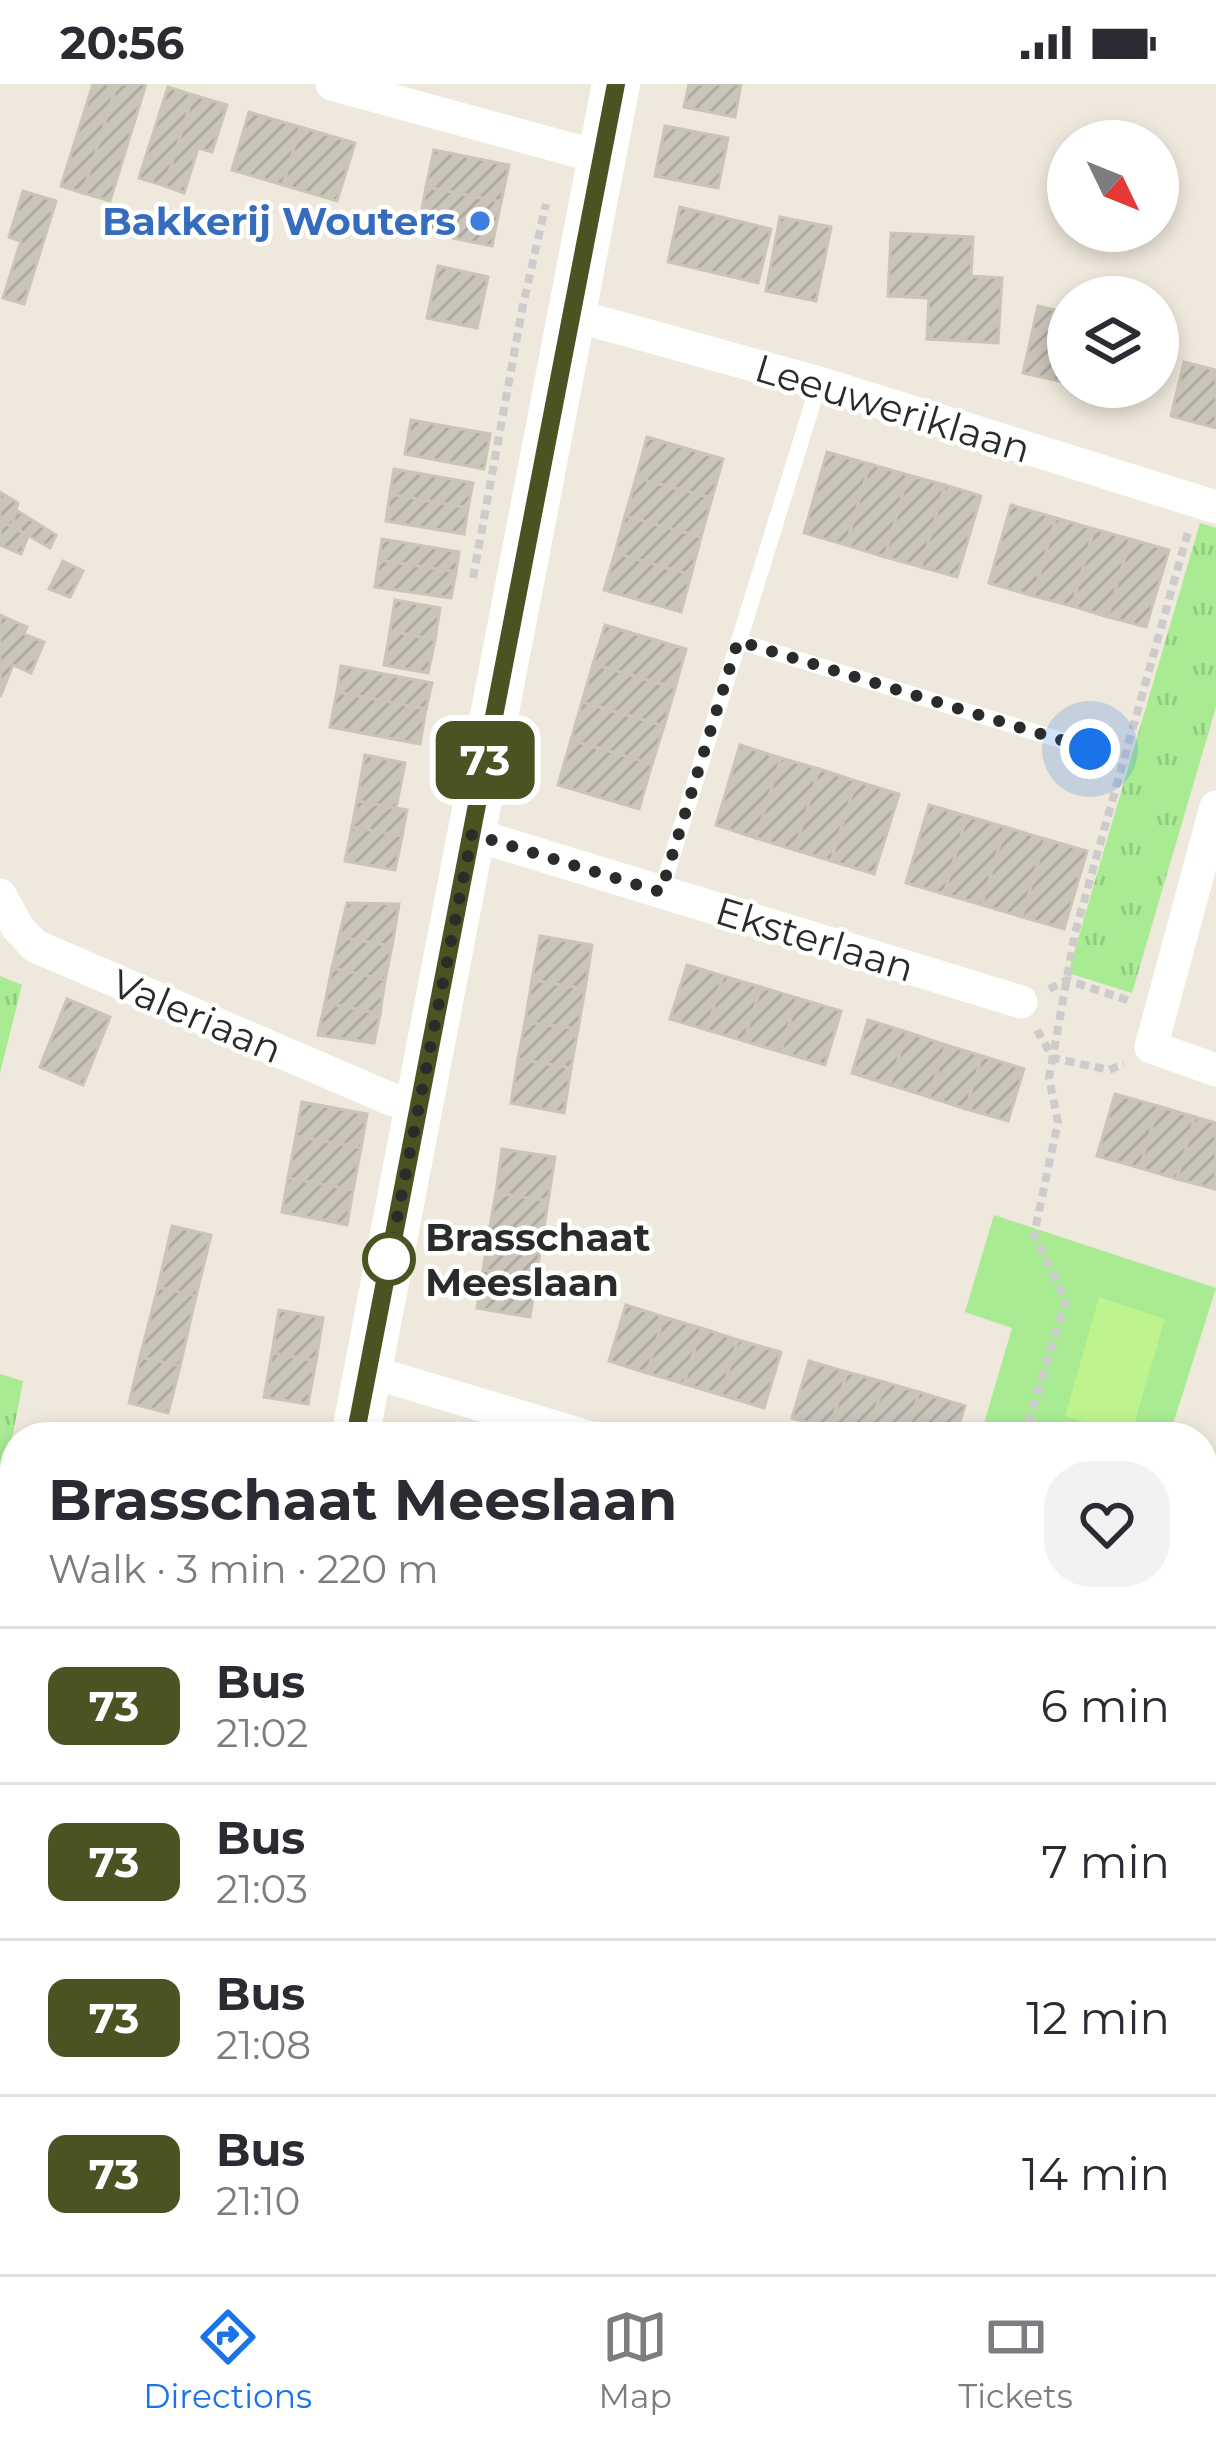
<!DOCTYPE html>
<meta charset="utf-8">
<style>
body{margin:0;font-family:Montserrat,sans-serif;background:#f2f2f3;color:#2b2b33;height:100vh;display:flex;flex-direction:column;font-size:45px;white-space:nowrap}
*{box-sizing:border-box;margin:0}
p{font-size:39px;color:#7c7c81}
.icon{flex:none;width:66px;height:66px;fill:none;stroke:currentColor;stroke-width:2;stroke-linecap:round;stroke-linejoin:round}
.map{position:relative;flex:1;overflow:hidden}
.panel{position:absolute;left:0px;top:1338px;width:1218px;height:852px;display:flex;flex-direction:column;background:#fff;border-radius:48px 48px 0 0;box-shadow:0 6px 18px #0003}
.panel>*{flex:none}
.badge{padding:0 24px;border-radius:18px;font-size:42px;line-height:78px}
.needle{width:78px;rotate:133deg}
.fabs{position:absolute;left:1047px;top:36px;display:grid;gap:24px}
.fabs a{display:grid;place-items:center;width:132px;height:132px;border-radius:50%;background:#fff;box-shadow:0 6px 18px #0003;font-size:60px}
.you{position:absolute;width:60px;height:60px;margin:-30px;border:9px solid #fff;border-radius:50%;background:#1a73e8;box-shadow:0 0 0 18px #1a73e833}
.map>.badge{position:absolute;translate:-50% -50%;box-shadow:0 0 0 6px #fff}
.round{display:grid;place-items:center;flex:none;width:126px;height:126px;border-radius:48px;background:#f2f2f3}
.overview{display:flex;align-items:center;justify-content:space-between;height:204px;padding:0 48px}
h1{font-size:57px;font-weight:700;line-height:90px}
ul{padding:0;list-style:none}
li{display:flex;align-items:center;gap:36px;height:156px;padding:0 48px;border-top:3px solid #e1e1e2}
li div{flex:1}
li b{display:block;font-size:45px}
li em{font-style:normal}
li .badge{min-width:132px;font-weight:700;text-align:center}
.status{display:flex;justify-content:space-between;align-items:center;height:84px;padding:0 60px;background:#fff;direction:ltr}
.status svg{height:33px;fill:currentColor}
.tab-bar{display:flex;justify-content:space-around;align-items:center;height:168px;border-top:3px solid #e1e1e2;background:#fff;font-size:33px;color:#7c7c81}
.tab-bar a{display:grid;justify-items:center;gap:6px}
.tab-bar .active{color:#1a73e8}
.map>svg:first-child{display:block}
</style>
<div class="status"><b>20:56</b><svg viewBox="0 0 49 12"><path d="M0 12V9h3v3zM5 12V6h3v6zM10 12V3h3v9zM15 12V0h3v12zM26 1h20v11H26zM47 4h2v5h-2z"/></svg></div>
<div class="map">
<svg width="1216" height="2190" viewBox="0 0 1216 2190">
<defs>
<pattern id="grass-tufts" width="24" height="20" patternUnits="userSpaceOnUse" patternTransform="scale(3)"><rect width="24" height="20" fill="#a8eb93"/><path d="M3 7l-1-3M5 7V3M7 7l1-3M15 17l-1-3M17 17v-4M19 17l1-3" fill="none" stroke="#91ca7f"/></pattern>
<pattern id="building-hatch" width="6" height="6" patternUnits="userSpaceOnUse" patternTransform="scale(3)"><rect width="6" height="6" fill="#cac5bb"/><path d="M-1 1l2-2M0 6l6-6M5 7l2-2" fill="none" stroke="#aea9a1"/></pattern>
</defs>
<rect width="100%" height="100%" fill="#efe8dc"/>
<g fill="url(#grass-tufts)">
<polygon points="1200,439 1216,444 1216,623 1132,909 1068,889"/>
<polygon points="0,892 22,901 0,989"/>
<polygon points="0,1290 23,1297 0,1417"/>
</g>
<polygon fill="#a8eb93" points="994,1131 1216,1204 1169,1353 980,1353 1012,1244 965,1228"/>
<polygon fill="#bef38d" points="1099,1213 1165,1235 1131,1351 1065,1332"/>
<g fill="url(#building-hatch)" stroke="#cac5b5" stroke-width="3">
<polygon points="93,0 117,0 83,109 61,102"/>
<polygon points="117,0 146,0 110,117 83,109"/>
<polygon points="689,0 741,0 735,33 684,23"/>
<polygon points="168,3 193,11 165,102 139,94"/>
<polygon points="193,11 227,21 212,68 198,64 184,109 165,102"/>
<polygon points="249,28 300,43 283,101 232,86"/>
<polygon points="665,42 728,54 718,104 655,92"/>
<polygon points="300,43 355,59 337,117 283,101"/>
<polygon points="434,66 509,81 501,118 426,103"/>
<polygon points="426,103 501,118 492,162 418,147"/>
<polygon points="23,107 56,117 24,220 3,214 21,157 9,153"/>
<polygon points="680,123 771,145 758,199 668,178"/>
<polygon points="780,133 831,143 816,217 766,207"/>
<polygon points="891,149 973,153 971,192 1002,194 998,259 927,255 929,214 888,212"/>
<polygon points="438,182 488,193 477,244 427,234"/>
<polygon points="1038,222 1068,229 1068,299 1023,289"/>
<polygon points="1184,278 1216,286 1216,344 1171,332"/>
<polygon points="1088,303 1143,303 1141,315"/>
<polygon points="411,336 490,350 484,385 405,370"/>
<polygon points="647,353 723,375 712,414 636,394"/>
<polygon points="827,368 870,380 846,461 804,449"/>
<polygon points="870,380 908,391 885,473 846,461"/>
<polygon points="394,385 473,399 468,424 390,410"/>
<polygon points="908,391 945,401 921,483 885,473"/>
<polygon points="636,394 712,414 701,453 625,432"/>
<polygon points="945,401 981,412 957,493 921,483"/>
<polygon points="0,408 18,419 12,442 0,436"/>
<polygon points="390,410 468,424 464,450 386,437"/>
<polygon points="1011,421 1056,434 1033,512 989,499"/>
<polygon points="16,426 56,451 50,464 12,442"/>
<polygon points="625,432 701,453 691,491 615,469"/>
<polygon points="1056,434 1094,445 1072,522 1033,512"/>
<polygon points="0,436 28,452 21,470 0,461"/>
<polygon points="1094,445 1130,455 1108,533 1072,522"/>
<polygon points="382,455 459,468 456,488 379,476"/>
<polygon points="1130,455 1169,466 1146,543 1108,533"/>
<polygon points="615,469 691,491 681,528 604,506"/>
<polygon points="379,476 456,488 451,514 375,503"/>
<polygon points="63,477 83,487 70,513 49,505"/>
<polygon points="395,516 440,524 435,556 390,547"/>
<polygon points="0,531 27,543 24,550 44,558 31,589 13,581 0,613"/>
<polygon points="605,541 686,565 675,604 593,580"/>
<polygon points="390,547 435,556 428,589 384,581"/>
<polygon points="593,580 675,604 664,642 582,618"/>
<polygon points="341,582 432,599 426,625 337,608"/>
<polygon points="337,608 426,625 420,660 330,643"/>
<polygon points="582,618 664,642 652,680 571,656"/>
<polygon points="571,656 652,680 639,725 558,701"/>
<polygon points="740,661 781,674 756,754 716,741"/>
<polygon points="365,671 405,679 396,724 357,717"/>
<polygon points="781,674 819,685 795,766 756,754"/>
<polygon points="819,685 856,697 831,777 795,766"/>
<polygon points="856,697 899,710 874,790 831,777"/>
<polygon points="357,717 407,726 402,752 352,743"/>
<polygon points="929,721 967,732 944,810 906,799"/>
<polygon points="967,732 1005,743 982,821 944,810"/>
<polygon points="352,743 402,752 395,786 345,777"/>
<polygon points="1005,743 1045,755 1022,833 982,821"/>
<polygon points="1045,755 1087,767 1064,845 1022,833"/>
<polygon points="347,819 399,820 392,862 339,853"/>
<polygon points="540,852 592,861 585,905 532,896"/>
<polygon points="339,853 392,862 385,896 332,884"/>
<polygon points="687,881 723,892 707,946 670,935"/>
<polygon points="332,884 385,896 380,930 325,919"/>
<polygon points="723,892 761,903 744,957 707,946"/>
<polygon points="532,896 585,905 578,945 525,938"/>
<polygon points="761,903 797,914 781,968 744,957"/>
<polygon points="797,914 841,927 825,981 781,968"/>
<polygon points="67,915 110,933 83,1001 40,983"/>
<polygon points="325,919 380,930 374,959 318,951"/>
<polygon points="868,936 907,948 890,1001 852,989"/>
<polygon points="525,938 578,945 571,984 518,975"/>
<polygon points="907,948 946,961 929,1013 890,1001"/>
<polygon points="946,961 982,972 966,1025 929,1013"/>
<polygon points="982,972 1024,985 1008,1037 966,1025"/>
<polygon points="518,975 571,984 564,1029 511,1019"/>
<polygon points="1115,1010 1158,1022 1140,1084 1097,1072"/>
<polygon points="302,1018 367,1030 361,1064 296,1052"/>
<polygon points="1158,1022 1195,1033 1177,1095 1140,1084"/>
<polygon points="1195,1033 1216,1039 1215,1105 1177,1095"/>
<polygon points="296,1052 361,1064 353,1106 288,1094"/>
<polygon points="502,1065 555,1073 548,1117 496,1109"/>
<polygon points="288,1094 353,1106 347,1141 282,1128"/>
<polygon points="496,1109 548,1117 542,1156 489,1148"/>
<polygon points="172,1142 211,1151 196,1212 158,1203"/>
<polygon points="489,1148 542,1156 536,1194 483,1186"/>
<polygon points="483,1186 536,1194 530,1233 477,1224"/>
<polygon points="158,1203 196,1212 180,1282 140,1273"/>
<polygon points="626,1221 664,1233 647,1289 609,1277"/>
<polygon points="279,1226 323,1234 316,1277 272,1269"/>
<polygon points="664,1233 701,1244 684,1300 647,1289"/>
<polygon points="701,1244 738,1256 721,1311 684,1300"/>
<polygon points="738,1256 781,1268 764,1324 721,1311"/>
<polygon points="272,1269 316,1277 308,1320 264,1313"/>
<polygon points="140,1273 180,1282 168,1329 129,1319"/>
<polygon points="809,1277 847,1288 830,1345 792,1334"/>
<polygon points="847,1288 884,1298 868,1353 830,1345"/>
<polygon points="884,1298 919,1308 906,1353 868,1353"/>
<polygon points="919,1308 965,1322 955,1353 906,1353"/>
<polygon points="1203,1400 1216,1406 1216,1421 1203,1451"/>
<polygon points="1216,1421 1216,1467 1203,1462 1203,1451"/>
<polygon points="6,1561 15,1563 15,1666 0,1663 0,1595"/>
<polygon points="0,1663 15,1666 15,1771 0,1768"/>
<polygon points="1209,1682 1216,1684 1216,1768 1203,1764 1203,1702"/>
<polygon points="0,1768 15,1771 15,1879 0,1876"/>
<polygon points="0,1876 15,1879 15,1926 6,1975 0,1974"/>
<polygon points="1203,2002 1216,2010 1216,2023 1203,2045"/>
<polygon points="1216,2023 1216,2104 1203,2096 1203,2045"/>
<polygon points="0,2073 15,2076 0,2156"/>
<polygon points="297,2175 385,2175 382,2190 293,2190"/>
<polygon points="1042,2175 1069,2190 1034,2190"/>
</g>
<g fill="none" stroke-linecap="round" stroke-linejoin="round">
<g stroke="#ccc" stroke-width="8" stroke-dasharray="9 6" stroke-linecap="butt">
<polyline points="473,494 523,221 546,120"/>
<polyline points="1049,905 1067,896 1130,917"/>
<polyline points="1037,946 1053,974 1109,986 1124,980"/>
<polyline points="1024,1353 1066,1216 1034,1151 1058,1038 1049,994 1075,849 1188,448"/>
<polyline points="904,2175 905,2190"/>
</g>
<g stroke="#fff" stroke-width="16">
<polyline points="738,557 1090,665"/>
<polyline points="661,808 819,299"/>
<polyline points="1203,1895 1216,1902"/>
</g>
<g stroke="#fff" stroke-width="33">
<polyline points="332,0 603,74"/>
<polyline points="569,230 819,299 1216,423"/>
<polyline points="1216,723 1151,963 1216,986"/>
<polyline points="472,750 1021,918"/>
<polyline points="0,811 18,844 35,862 393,1016 418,1020"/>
<polyline points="368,1287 588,1353"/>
<polyline points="1203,1557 1216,1563"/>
<polyline points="1185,2175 1216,2190"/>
</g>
<g stroke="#fff" stroke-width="48">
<polyline points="355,1353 616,0"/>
<polyline points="196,2190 199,2175"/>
</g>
</g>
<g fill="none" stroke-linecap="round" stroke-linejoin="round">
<defs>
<polyline id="line" points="355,1353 616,0"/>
</defs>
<use href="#line" stroke="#fff" stroke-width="27"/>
<use href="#line" stroke="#4a5321" stroke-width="18"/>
<polyline stroke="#2b2b2b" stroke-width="12" stroke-dasharray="0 21.6" points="389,1175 472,750 661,808 738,557 1090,665"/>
</g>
<circle fill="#3f7fe0" stroke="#fff" stroke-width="4.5" cx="480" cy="137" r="12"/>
<circle fill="#fff" stroke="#4a5321" stroke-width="6" cx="389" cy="1175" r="24"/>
<g text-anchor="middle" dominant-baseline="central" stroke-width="9" stroke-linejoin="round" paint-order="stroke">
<g font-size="39" font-weight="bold" fill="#366cbe" stroke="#fff" text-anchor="end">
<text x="456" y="137">Bakkerij Wouters</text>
</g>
<g font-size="39" fill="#2b2b2b" stroke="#fff">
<text transform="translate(893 324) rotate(17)">Leeuweriklaan</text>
<text transform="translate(815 855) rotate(17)">Eksterlaan</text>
<text transform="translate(197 932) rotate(23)">Valeriaan</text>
</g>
<g font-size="39" font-weight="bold" fill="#2b2b2b" stroke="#fff" text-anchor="start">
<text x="425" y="1153">Brasschaat<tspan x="425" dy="45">Meeslaan</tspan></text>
</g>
</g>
</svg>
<div class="fabs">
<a><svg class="needle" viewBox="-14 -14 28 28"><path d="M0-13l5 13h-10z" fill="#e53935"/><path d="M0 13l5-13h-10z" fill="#7c7c81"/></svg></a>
<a><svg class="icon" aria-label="layers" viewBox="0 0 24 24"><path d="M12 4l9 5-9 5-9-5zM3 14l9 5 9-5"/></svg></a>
</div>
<div class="you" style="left:1090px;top:665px"></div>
<b class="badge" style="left:485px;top:676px;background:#4a5321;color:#fff">73</b>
<section class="panel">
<div class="overview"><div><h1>Brasschaat Meeslaan</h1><p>Walk · 3 min · 220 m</p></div><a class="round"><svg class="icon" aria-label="heart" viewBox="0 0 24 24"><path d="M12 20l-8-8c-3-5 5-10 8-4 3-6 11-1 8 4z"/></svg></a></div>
<ul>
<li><span class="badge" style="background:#4a5321;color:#fff">73</span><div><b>Bus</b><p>21:02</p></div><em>6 min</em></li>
<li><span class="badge" style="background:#4a5321;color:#fff">73</span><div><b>Bus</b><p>21:03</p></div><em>7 min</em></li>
<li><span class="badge" style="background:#4a5321;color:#fff">73</span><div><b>Bus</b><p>21:08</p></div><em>12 min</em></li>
<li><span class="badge" style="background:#4a5321;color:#fff">73</span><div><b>Bus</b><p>21:10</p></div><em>14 min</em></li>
</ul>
</section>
</div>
<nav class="tab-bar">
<a class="active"><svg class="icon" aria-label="directions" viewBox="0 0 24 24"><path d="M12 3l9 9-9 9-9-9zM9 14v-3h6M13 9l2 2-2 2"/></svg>Directions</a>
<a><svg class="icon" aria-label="map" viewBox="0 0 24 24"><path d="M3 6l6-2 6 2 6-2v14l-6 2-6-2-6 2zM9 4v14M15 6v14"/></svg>Map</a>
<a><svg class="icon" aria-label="tickets" viewBox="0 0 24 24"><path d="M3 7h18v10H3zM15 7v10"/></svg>Tickets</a>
</nav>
